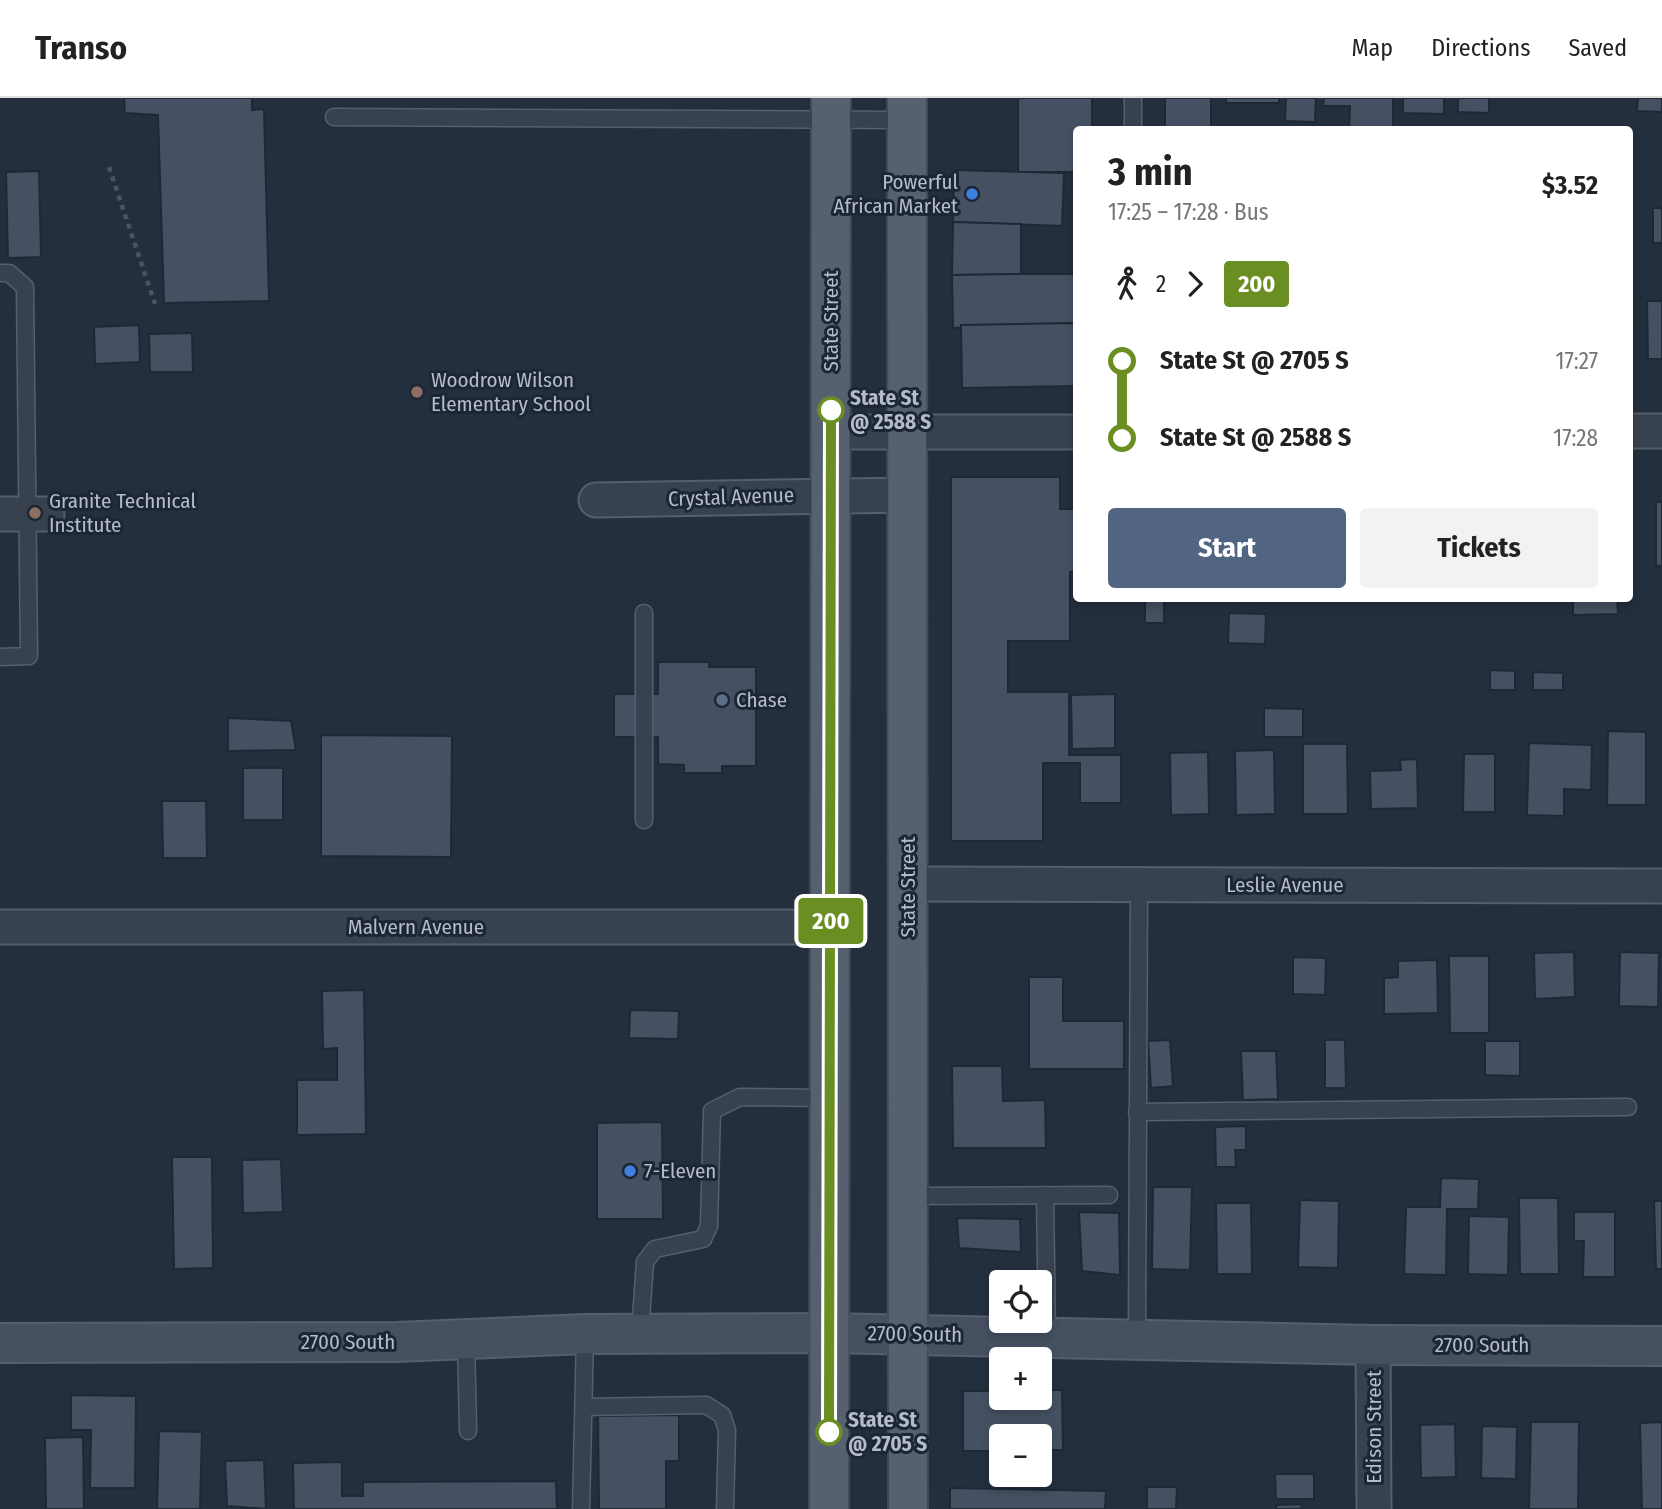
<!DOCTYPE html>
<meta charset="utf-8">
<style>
body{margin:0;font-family:"Fira Sans Condensed",sans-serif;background:#f2f2f2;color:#222;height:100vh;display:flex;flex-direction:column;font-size:26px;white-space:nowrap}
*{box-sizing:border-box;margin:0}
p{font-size:23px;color:#767676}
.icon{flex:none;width:38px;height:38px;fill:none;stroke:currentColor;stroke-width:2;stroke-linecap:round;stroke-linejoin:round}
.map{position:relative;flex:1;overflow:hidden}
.details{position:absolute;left:1073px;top:28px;width:560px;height:476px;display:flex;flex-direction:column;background:#fff;border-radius:7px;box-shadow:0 4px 10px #0003}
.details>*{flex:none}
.badge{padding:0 14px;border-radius:5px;font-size:24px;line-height:46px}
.controls{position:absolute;left:989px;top:1172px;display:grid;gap:14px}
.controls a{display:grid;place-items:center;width:63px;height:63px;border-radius:7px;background:#fff;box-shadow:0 4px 10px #0003;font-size:35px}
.map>.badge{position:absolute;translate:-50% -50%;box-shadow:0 0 0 4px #fff}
.legs{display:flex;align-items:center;gap:10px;height:77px;padding:0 35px;font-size:23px}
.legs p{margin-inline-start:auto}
.summary{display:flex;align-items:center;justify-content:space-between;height:119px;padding:0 35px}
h1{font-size:38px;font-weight:700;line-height:52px}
.cta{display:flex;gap:14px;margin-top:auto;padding:14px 35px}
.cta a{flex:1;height:80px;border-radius:7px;background:#516482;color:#fff;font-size:28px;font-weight:700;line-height:80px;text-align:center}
.cta a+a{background:#f2f2f2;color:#222}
ul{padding:0 35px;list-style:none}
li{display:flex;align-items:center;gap:24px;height:77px;font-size:26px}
li i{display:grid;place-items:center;width:10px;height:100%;margin:0 9px;background:currentColor}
li i::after{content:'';width:18px;height:18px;margin:-9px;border:5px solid;border-radius:50%;background:#fff}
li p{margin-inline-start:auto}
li:first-child i{background:linear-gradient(#0000 50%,currentColor 0)}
li:last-child i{background:linear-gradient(currentColor 50%,#0000 0)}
header{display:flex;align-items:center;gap:42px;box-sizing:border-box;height:98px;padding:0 35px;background:#fff;border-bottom:2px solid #e0e0e0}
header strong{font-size:33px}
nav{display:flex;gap:38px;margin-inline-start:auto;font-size:24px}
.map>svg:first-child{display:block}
</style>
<header>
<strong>Transo</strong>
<nav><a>Map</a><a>Directions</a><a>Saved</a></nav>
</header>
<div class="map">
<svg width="1662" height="1411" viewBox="0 0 1662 1411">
<rect width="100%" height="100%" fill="#242f3e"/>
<g fill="#455162" stroke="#1f2835" stroke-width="2">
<polygon points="124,0 252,0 252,12 264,11 269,203 164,205 158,17 125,15"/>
<polygon points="1018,0 1092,0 1092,32 1076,32 1076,74 1018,74"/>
<rect x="1165" y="0" width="46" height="32"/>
<rect x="1226" y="0" width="53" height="5"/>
<polygon points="1286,0 1316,0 1315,24 1285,23"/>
<polygon points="1324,0 1393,0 1393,32 1349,32 1350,8 1323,8"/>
<polygon points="1403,0 1444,0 1444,16 1403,15"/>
<polygon points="1458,0 1489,0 1489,15 1458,14"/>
<polygon points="1638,0 1662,0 1662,14 1637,13"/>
<polygon points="954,72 1064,75 1062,128 953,124"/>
<polygon points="39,73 41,159 8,160 6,74"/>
<rect x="1653" y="110" width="9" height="35"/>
<polygon points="953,124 1021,126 1021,176 952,177"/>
<polygon points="1021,176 1076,176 1076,225 953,230 952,177"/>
<polygon points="1647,203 1662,203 1662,261 1648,261"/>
<polygon points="1076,225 1076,288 962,290 961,227"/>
<polygon points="139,227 140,264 95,266 94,229"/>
<polygon points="192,235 193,274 150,274 149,236"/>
<polygon points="951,379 1060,379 1060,411 1076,411 1076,474 1070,474 1070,543 1008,543 1008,594 1069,594 1069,657 1121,657 1121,705 1080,705 1080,665 1043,665 1043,743 951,743"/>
<rect x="1656" y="404" width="6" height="64"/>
<rect x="1145" y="500" width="19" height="25"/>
<polygon points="1573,500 1617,500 1618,516 1573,517"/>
<polygon points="1229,515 1266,516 1265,546 1228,545"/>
<polygon points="658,564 709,564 709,569 756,569 756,668 722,668 722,675 684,675 684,667 658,666 658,639 614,639 614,596 658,596"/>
<polygon points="1490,572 1515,573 1515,592 1490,592"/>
<polygon points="1533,574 1563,575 1563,592 1533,592"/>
<polygon points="1115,596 1115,650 1072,651 1071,597"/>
<polygon points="1264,610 1303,611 1303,639 1264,639"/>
<polygon points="228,620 291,623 296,652 228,653"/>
<polygon points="1608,633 1646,634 1646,707 1607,707"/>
<polygon points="321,637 452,638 451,759 321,758"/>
<polygon points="1529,645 1592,647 1591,692 1564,691 1564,718 1527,717"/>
<polygon points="1303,646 1347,646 1348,716 1303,716"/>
<polygon points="1274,652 1275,716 1236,717 1235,653"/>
<polygon points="1208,654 1209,716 1171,717 1170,655"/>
<polygon points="1464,656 1495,656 1495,714 1463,714"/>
<polygon points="1417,661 1418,710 1371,711 1370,673 1401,672 1400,662"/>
<rect x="243" y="670" width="40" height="52"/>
<polygon points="162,703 206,703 207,760 163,760"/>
<polygon points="1574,854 1575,899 1535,901 1534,855"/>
<polygon points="1620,854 1659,855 1658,909 1619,908"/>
<polygon points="1449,858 1489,858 1489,935 1450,935"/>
<polygon points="1293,859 1326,860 1325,897 1293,896"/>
<polygon points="1437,862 1438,915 1384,916 1384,880 1398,879 1398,863"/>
<polygon points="1029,879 1063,879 1063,923 1124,923 1124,971 1029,971"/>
<polygon points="364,892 366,1036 297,1037 297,982 337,982 337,950 323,951 322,893"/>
<polygon points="630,912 679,913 678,941 629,940"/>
<polygon points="1170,942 1173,988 1151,990 1148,943"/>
<polygon points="1325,942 1345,942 1346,990 1325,990"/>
<polygon points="1485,943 1520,943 1520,978 1485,977"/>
<polygon points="1241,953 1276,953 1278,1001 1243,1002"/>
<polygon points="952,968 1002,968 1003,1003 1045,1002 1046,1050 953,1050"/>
<polygon points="662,1024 663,1121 597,1121 597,1025"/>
<polygon points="1246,1028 1246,1052 1235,1052 1236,1069 1216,1069 1215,1029"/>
<polygon points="172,1059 212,1059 213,1170 174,1171"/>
<polygon points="281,1061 283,1114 243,1115 242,1062"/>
<polygon points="1441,1080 1479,1081 1478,1111 1447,1111 1446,1177 1404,1176 1406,1109 1440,1109"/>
<polygon points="1153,1089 1192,1089 1190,1172 1152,1171"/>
<polygon points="1519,1100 1558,1100 1559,1176 1520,1176"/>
<polygon points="1300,1102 1339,1103 1338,1170 1298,1169"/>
<polygon points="1654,1103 1662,1103 1662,1171 1656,1171"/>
<polygon points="1216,1105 1251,1105 1252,1176 1217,1176"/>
<polygon points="1079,1114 1119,1115 1120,1177 1082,1173"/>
<polygon points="1574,1114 1615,1114 1615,1179 1583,1179 1584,1143 1574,1143"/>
<polygon points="1469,1118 1509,1119 1508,1177 1468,1176"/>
<polygon points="957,1120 1020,1121 1021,1154 959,1150"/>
<polygon points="1040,1292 1062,1292 1063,1352 1040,1352 1040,1339 1001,1339 1001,1353 963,1353 963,1293 1001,1293 1001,1300 1040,1300"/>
<polygon points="71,1297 136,1298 135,1390 90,1390 91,1332 71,1332"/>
<polygon points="679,1317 679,1363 666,1363 666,1411 599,1411 598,1318"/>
<polygon points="1531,1324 1579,1324 1578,1411 1529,1411"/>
<polygon points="1662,1324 1662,1411 1642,1411 1640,1325"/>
<polygon points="1455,1326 1456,1379 1421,1380 1420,1327"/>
<polygon points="1482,1328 1517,1329 1516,1381 1481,1380"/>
<polygon points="159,1333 202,1334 200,1411 157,1411"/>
<polygon points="83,1339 84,1411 46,1411 45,1340"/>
<polygon points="264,1362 266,1411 227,1408 225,1363"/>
<polygon points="342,1364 342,1398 363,1398 363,1384 556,1383 557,1411 294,1411 293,1365"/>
<polygon points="1275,1376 1314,1376 1314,1401 1276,1401"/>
<polygon points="1147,1389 1177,1389 1176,1411 1147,1411"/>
<polygon points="950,1390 1106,1393 1105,1411 950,1411"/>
<polygon points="1301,1406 1302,1411 1276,1411 1276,1407"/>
</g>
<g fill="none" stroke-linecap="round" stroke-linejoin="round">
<defs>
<g id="lane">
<polyline points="1133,0 1133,32"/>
<polyline points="334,19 907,22"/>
<polyline points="0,175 9,175 25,189 29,558 0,559"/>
<polyline points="644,515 644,722"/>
<polyline points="1137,1014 1628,1009"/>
<polyline points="1045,1097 1047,1238"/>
<polyline points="908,1098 1109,1097"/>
<polyline points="640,1235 645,1164 655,1151 703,1141 709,1128 712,1013 740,999 830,1000"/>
<polyline points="466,1240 468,1333"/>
<polyline points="1137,1241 1139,787"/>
<polyline points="584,1309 706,1307 722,1317 727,1332 725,1411"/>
<polyline points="581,1411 585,1236"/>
</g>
<g id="street">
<polyline points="1629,333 1662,333"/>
<polyline points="831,334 1076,334"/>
<polyline points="596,402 908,397"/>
<polyline points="0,416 47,416"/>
<polyline points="908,786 1662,788"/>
<polyline points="0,829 831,829"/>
<polyline points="1373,1247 1374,1411"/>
</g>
<polyline id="secondary" points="0,1245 397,1244 585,1236 829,1235 1373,1247 1662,1248"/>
<g id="primary">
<polyline points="907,0 908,1411"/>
<polyline points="829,1411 831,0"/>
</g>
</defs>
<use href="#lane" stroke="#565f6c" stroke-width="19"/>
<use href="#street" stroke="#565f6c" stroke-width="37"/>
<use href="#secondary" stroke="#565f6c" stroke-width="42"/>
<use href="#primary" stroke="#414a57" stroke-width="42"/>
<polyline stroke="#44595c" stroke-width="4.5" stroke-dasharray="5 5" stroke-linecap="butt" points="109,69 155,206"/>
<use href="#lane" stroke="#38414e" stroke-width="16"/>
<use href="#street" stroke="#38414e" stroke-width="33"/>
<use href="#secondary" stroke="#465061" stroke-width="38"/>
<use href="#primary" stroke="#56606e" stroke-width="38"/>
</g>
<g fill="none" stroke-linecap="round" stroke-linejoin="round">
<defs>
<polyline id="line-1" points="829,1334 831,312"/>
</defs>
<use href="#line-1" stroke="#fff" stroke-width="16"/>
<use href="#line-1" stroke="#6b8e23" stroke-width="10"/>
</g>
<g fill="#3f7fe0" stroke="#1d2633" stroke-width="2.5">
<circle cx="972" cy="96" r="7"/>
<circle cx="630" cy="1073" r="7"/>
</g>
<g fill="#8d6e63" stroke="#1d2633" stroke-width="2.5">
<circle cx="417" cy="294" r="7"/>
<circle cx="35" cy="415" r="7"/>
</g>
<g fill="#fff" stroke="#6b8e23" stroke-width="3.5">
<circle cx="831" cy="312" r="12"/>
<circle cx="829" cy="1334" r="12"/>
</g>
<circle fill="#5c6f8a" stroke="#1d2633" stroke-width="2.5" cx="722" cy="602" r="7"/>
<g text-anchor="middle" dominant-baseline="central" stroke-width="6" stroke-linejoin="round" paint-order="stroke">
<g font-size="21" fill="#b4bcc9" stroke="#1d2633" text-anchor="start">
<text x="958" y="84" text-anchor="end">Powerful<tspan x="958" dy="24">African Market</tspan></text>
<text x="431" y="282">Woodrow Wilson<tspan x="431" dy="24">Elementary School</tspan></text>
<text x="49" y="403">Granite Technical<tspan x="49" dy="24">Institute</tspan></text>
<text x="736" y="602">Chase</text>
<text x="644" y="1073">7-Eleven</text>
</g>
<g font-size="21" fill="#b4bcc9" stroke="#1d2633">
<text transform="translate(831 223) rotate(-90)">State Street</text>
<text transform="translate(731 399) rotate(-2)">Crystal Avenue</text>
<text x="1285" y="787">Leslie Avenue</text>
<text transform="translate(908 789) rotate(-90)">State Street</text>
<text x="416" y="829">Malvern Avenue</text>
<text transform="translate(915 1236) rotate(1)">2700 South</text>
<text x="348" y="1244">2700 South</text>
<text x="1482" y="1247">2700 South</text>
<text transform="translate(1374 1329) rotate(-90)">Edison Street</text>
</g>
<g font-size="21" font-weight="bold" fill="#b4bcc9" stroke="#1d2633" text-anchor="start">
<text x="850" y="300">State St<tspan x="850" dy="24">@ 2588 S</tspan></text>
<text x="848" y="1322">State St<tspan x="848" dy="24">@ 2705 S</tspan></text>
</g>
</g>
</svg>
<div class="controls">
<a><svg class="icon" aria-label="locate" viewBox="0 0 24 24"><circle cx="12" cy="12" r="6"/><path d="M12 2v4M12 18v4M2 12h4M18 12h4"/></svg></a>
<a>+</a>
<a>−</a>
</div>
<b class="badge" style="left:831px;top:823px;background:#6b8e23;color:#fff">200</b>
<section class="details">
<div class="summary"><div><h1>3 min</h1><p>17:25 – 17:28 · Bus</p></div><b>$3.52</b></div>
<div class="legs"><svg class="icon" aria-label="walk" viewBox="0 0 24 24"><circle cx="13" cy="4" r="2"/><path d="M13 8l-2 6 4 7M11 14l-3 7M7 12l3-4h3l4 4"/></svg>2<svg class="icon" aria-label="forward" viewBox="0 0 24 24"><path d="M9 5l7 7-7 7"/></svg><b class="badge" style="background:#6b8e23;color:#fff">200</b></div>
<ul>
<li><i style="color:#6b8e23"></i><b>State St @ 2705 S</b><p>17:27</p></li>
<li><i style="color:#6b8e23"></i><b>State St @ 2588 S</b><p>17:28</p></li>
</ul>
<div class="cta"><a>Start</a><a>Tickets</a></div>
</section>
</div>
